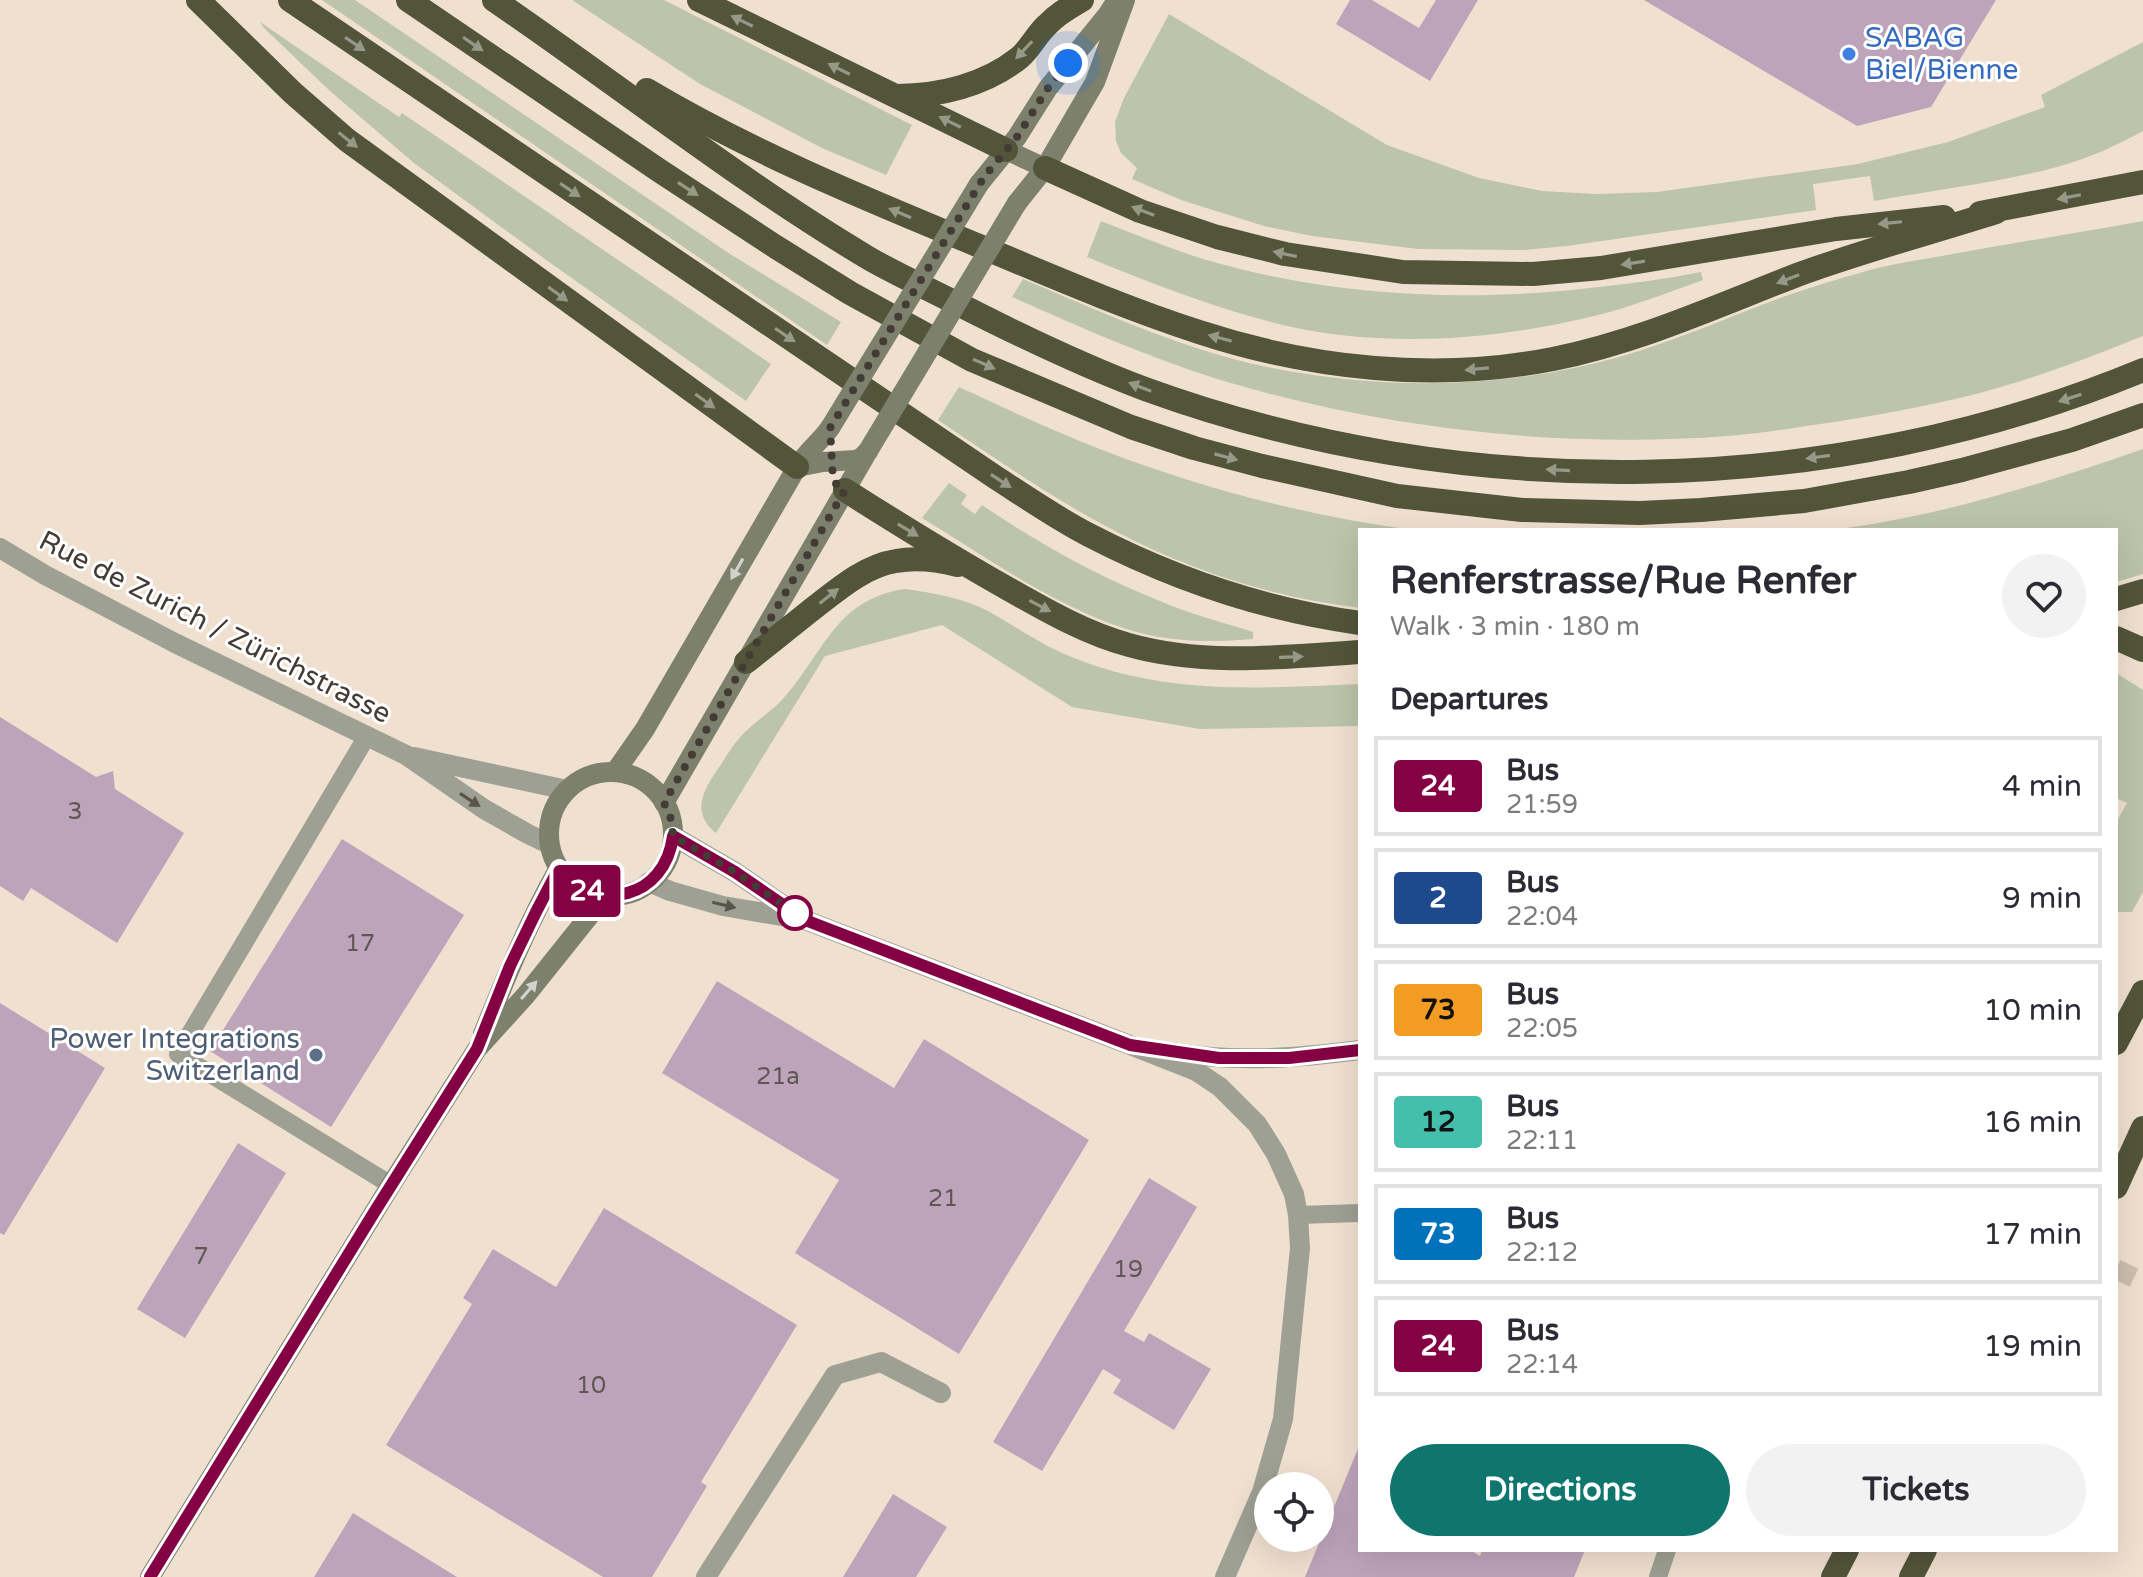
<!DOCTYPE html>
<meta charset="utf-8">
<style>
body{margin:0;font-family:"Varela Round",sans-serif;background:#f2f2f3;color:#2b2b33;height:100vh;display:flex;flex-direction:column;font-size:30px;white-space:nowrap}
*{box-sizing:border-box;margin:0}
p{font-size:26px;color:#7c7c81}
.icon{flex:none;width:44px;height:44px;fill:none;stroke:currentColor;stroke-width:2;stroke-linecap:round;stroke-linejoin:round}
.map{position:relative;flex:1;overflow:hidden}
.details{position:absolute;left:1358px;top:528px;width:760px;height:1024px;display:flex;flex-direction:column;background:#fff;border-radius:0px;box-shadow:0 8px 32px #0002}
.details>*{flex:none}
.badge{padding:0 16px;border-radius:6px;font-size:28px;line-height:52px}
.controls{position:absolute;left:1254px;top:1472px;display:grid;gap:16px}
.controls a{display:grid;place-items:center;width:80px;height:80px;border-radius:50%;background:#fff;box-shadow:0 8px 32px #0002;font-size:40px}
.you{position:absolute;width:40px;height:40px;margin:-20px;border:6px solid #fff;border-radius:50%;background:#1a73e8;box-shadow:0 0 0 12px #1a73e833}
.map>.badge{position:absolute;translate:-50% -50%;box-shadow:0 0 0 4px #fff}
h2{padding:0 32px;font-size:30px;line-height:72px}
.round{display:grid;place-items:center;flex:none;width:84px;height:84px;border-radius:42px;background:#f2f2f3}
.summary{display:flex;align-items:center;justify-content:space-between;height:136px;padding:0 32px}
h1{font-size:38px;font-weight:700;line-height:60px}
.button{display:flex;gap:16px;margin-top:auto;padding:16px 32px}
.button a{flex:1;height:92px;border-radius:48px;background:#0f766e;color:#fff;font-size:32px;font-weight:700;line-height:92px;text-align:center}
.button a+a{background:#f2f2f3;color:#2b2b33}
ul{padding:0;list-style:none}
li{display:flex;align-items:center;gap:24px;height:100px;margin:0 16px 12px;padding:0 16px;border:4px solid #e1e1e2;border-radius:0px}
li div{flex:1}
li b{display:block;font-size:30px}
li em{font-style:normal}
li .badge{min-width:88px;font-weight:700;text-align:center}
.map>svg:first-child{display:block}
</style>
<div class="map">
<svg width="2143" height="1577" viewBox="0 0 2143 1577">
<rect width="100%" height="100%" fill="#f0e0d0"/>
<g fill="#bcc4ab">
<polygon points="322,0 355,0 730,254 841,322 827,345"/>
<polygon points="572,0 664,0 912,125 886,175 822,148 700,84"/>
<path d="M1169 14 1387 145 1479 178 1542 191 1597 194 1657 192 1858 164 1948 142 2045 107 2041 95 2143 42V131C2116 146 2087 159 2057 167 1997 183 1934 190 1874 201L1870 176 1813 184 1816 210 1567 246 1524 250 1418 249 1312 236 1264 226 1181 200 1132 179 1137 168 1121 153 1116 141 1115 122 1124 98Z"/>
<polygon points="260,22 399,117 402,113 771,364 746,401 549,262 414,163 330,91 264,28"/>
<path d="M1101 221C1134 234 1168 248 1203 259 1332 297 1466 303 1599 287 1633 283 1667 279 1701 272L1703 280C1667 293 1631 307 1594 316 1493 341 1377 349 1275 323 1211 307 1148 282 1087 257Z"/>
<path d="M2143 221V336C2096 355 2049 373 2001 387 1949 402 1895 412 1841 421 1804 426 1766 433 1728 436 1556 449 1373 428 1208 376 1141 354 1077 326 1012 297L1023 279C1097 310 1171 344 1249 363 1372 391 1497 391 1619 357 1676 341 1729 317 1783 297 1811 287 1841 278 1870 270 1895 263 1921 260 1947 255 2012 243 2078 233 2143 221Z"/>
<path d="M959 387C1007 409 1055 432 1105 451 1204 489 1308 516 1413 530H1360V608C1275 598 1191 571 1115 531 1053 499 996 459 938 420Z"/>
<path d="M2143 449V574L2116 582V530H1831C1938 517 2042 484 2143 449Z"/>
<path d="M949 483 967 495 961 504 975 514 982 505C1038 543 1097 576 1160 601 1190 614 1222 622 1253 632V639C1211 643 1167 642 1126 629 1052 605 988 558 922 518Z"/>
<path d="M905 589C933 593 964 598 988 611 1015 626 1040 644 1069 656 1166 696 1258 688 1360 684V726L1200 729 1072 707 942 625 825 656 716 833C688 811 706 786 722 763 728 753 735 742 744 733 755 722 769 713 781 701 823 656 834 599 905 589Z"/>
<polygon points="2116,673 2143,690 2143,892 2132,912 2116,912 2116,823 2127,803 2116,798"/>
</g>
<g fill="#bea4bb">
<polygon points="1350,0 1372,0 1419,28 1436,0 1478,0 1430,81 1336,24"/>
<polygon points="1644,0 1996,0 1931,107 1857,126"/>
<polygon points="0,717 96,777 113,771 115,789 184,833 117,943 31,888 23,901 0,886"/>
<polygon points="342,839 464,915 331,1127 210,1051"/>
<polygon points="717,981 894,1088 924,1039 1089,1140 959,1354 795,1253 839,1180 662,1073"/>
<polygon points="0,1003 105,1068 4,1235 0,1233"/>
<polygon points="238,1143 286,1173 185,1338 137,1309"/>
<polygon points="1149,1178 1197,1207 1124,1331 1144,1342 1149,1333 1211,1369 1174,1430 1113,1393 1121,1380 1103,1369 1042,1471 993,1442"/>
<polygon points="604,1208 797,1325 701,1482 707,1486 652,1577 603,1577 386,1445 472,1304 463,1298 493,1249 556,1287"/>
<polygon points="1360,1444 1360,1550 1470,1550 1480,1556 1482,1550 1585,1550 1574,1577 1305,1577"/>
<polygon points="893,1494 947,1527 916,1577 843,1577"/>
<polygon points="353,1513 457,1577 314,1577"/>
</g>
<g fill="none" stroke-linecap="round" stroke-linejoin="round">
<polyline stroke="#cdbfb1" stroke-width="20" stroke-dasharray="20 10" stroke-linecap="butt" points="2116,1269 2143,1282"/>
<g stroke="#9ea093" stroke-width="18">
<polyline points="367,736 178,1054 391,1185"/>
<polyline points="1298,1215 1360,1213"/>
<polyline points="1658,1577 1667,1550"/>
</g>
<g stroke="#9ea093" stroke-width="20">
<polyline points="0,548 45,575 175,643 406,755 484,809 528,834 549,844"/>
<polyline points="414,757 567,790"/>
<polyline points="673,836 735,872 799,916"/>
<polyline points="649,882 670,891 723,906 805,920 1130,1045 1196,1071 1220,1087 1257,1124 1276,1154 1294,1194 1298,1215 1300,1248 1283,1419 1262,1492 1225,1577"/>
<path d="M1173 1052C1235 1063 1298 1058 1360 1050"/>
<polyline points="706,1577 835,1375 881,1362 941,1393"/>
</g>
<g stroke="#7d806c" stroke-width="20">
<polyline points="1006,150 1045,168"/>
<polyline points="979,184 1017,137 1048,88 1108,14 1117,0"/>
<polyline points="1017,203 1045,168 1095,82 1125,0"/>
<polyline points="797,467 823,462 855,460 861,458 868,451"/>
<path d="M615 772 645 729 797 467C806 452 820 442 830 428"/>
<circle cx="611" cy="834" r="62"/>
<polyline points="664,803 868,451"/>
<path d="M483 1034C506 977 529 921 559 868"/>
<polyline points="150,1577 391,1185 477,1049 526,995 606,895"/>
</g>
<g stroke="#525539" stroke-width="24">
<polyline points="198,0 293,93 347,140 797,467"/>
<path d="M290 0 995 477C1026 497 1056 518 1089 535 1174 579 1265 610 1360 623"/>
<polyline points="408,0 660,171 776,247 850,293 972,360 1131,427 1194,448 1262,466 1397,496 1522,510 1640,513 1701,510 1804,501 1909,482 1962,470 2072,440 2143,415"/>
<path d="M494 0C620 86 739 181 870 259 898 275 929 289 958 304 1019 335 1081 365 1145 389 1464 505 1829 500 2143 370"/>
<polyline points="699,0 1006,150"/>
<path d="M647 90C748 150 856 195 965 240 1042 272 1119 306 1199 332 1312 369 1436 382 1553 359 1638 342 1717 306 1797 275 1862 251 1930 233 1996 212"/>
<path d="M897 96C940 96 985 85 1019 58 1030 49 1036 35 1047 25 1057 14 1070 7 1082 0"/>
<polyline points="1045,168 1140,211 1217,237 1285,254 1403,272 1533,274 1601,268 1836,229 1944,217"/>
<polyline points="1980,213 2143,182"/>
<path d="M845 490C900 525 955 559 1012 591 1049 612 1088 634 1129 645 1203 666 1284 657 1360 652"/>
<polyline points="2116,599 2143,591"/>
<polyline points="2116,638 2143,650"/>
<path d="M746 662C767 645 789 628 810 611 835 592 863 566 896 561 916 557 938 560 958 565"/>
<polyline points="2116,1043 2143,992"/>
<polyline points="2116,1187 2143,1128"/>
<polyline points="1833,1577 1847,1550"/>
<polyline points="1911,1577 1925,1550"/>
</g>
<g stroke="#7d806c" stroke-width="20">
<polyline points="830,428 979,184"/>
<polyline points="868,451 1017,203"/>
</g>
</g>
<defs><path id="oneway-solid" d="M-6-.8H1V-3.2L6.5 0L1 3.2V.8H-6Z" transform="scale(2)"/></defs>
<g fill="#979988">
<use href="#oneway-solid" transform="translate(742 21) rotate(-154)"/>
<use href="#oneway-solid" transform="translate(355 44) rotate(34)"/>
<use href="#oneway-solid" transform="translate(473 44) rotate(34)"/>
<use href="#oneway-solid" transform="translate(1024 50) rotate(133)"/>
<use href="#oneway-solid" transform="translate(839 69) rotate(-154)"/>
<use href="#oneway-solid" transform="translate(950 122) rotate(-154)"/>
<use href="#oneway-solid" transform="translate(348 140) rotate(38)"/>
<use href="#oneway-solid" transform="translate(688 189) rotate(33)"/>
<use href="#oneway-solid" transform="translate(570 190) rotate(34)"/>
<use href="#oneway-solid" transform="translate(2069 197) rotate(169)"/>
<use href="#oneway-solid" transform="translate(1143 211) rotate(-159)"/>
<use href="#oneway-solid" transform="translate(900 213) rotate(-157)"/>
<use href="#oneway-solid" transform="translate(1890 223) rotate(174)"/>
<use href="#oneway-solid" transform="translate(1285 254) rotate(-168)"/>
<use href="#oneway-solid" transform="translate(1633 263) rotate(171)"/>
<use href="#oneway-solid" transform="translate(1788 279) rotate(159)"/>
<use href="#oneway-solid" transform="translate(558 294) rotate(36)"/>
<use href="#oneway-solid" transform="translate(785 335) rotate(34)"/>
<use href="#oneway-solid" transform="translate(1220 338) rotate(-165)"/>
<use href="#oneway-solid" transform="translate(984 364) rotate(24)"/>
<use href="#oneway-solid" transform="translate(1477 369) rotate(175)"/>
<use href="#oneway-solid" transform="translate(1140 387) rotate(-159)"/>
<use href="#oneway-solid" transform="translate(2070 398) rotate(162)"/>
<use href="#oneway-solid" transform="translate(705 401) rotate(36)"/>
<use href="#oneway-solid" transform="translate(1226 457) rotate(15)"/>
<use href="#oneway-solid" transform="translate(1818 457) rotate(172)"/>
<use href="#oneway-solid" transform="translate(1558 470) rotate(-177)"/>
<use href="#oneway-solid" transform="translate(1001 481) rotate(33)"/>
<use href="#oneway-solid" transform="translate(908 530) rotate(31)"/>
<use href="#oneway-solid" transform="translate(829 596) rotate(-38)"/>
<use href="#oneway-solid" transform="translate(1040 606) rotate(28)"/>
<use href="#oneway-solid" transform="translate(1291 657) rotate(-2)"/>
</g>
<g fill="#d2d3cc">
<use href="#oneway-solid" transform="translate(737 569) rotate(120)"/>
<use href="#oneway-solid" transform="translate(529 990) rotate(-49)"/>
</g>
<g fill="#59554c">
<use href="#oneway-solid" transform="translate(470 800) rotate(33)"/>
<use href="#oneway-solid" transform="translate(724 905) rotate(13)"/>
</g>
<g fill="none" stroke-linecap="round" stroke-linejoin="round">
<defs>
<path id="line" d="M150 1577 375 1211 477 1049 510 966 536 912 559 868C599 915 665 898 673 836L735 872 805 920 1130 1045 1219 1058H1289L1360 1050"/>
</defs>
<use href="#line" stroke="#fff" stroke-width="18"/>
<use href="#line" stroke="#840243" stroke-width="12"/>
<polyline stroke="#423c35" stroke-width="8" stroke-dasharray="0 14.4" points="795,913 805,920 735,872 673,836 671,819 664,803 845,490 837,485 833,479 830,428 984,177 1017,137 1048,88 1068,63"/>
</g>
<circle fill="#3f7fe0" stroke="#fff" stroke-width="3" cx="1849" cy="54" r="8"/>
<circle fill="#fff" stroke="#840243" stroke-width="4" cx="795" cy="913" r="16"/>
<circle fill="#5c6f8a" stroke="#fff" stroke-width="3" cx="316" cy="1055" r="8"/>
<g text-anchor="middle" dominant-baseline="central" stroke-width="6" stroke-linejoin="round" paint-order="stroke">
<g font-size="24" fill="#615656">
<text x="75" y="811">3</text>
<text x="360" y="943">17</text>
<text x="778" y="1076">21a</text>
<text x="943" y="1198">21</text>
<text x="201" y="1256">7</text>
<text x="1128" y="1269">19</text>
<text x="591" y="1385">10</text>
</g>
<g font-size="28" fill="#366cbe" stroke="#fff" text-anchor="start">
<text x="1865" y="38">SABAG<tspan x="1865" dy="32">Biel/Bienne</tspan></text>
</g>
<g font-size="28" fill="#423c35" stroke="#fff">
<text transform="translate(215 627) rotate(27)">Rue de Zurich / Zürichstrasse</text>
</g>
<g font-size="28" fill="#4e5e75" stroke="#fff" text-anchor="end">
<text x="300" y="1039">Power Integrations<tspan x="300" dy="32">Switzerland</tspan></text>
</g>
</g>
</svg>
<div class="controls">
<a><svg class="icon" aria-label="locate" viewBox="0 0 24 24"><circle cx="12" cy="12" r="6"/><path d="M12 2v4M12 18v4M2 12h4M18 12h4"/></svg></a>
</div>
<div class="you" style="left:1068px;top:63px"></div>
<b class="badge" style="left:587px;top:891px;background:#840243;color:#fff">24</b>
<section class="details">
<div class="summary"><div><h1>Renferstrasse/Rue Renfer</h1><p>Walk · 3 min · 180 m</p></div><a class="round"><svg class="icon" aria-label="heart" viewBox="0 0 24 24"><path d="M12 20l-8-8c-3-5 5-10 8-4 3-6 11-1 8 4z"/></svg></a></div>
<h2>Departures</h2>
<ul>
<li><span class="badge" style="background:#840243;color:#fff">24</span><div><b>Bus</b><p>21:59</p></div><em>4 min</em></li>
<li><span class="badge" style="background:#1e498c;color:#fff">2</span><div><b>Bus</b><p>22:04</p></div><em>9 min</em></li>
<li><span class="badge" style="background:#f29c23;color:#111">73</span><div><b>Bus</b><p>22:05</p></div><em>10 min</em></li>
<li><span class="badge" style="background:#45bfad;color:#111">12</span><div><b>Bus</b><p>22:11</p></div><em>16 min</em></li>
<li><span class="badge" style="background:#0072bc;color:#fff">73</span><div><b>Bus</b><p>22:12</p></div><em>17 min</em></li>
<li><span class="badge" style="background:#840243;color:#fff">24</span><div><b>Bus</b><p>22:14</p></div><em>19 min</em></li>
</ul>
<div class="button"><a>Directions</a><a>Tickets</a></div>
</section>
</div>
